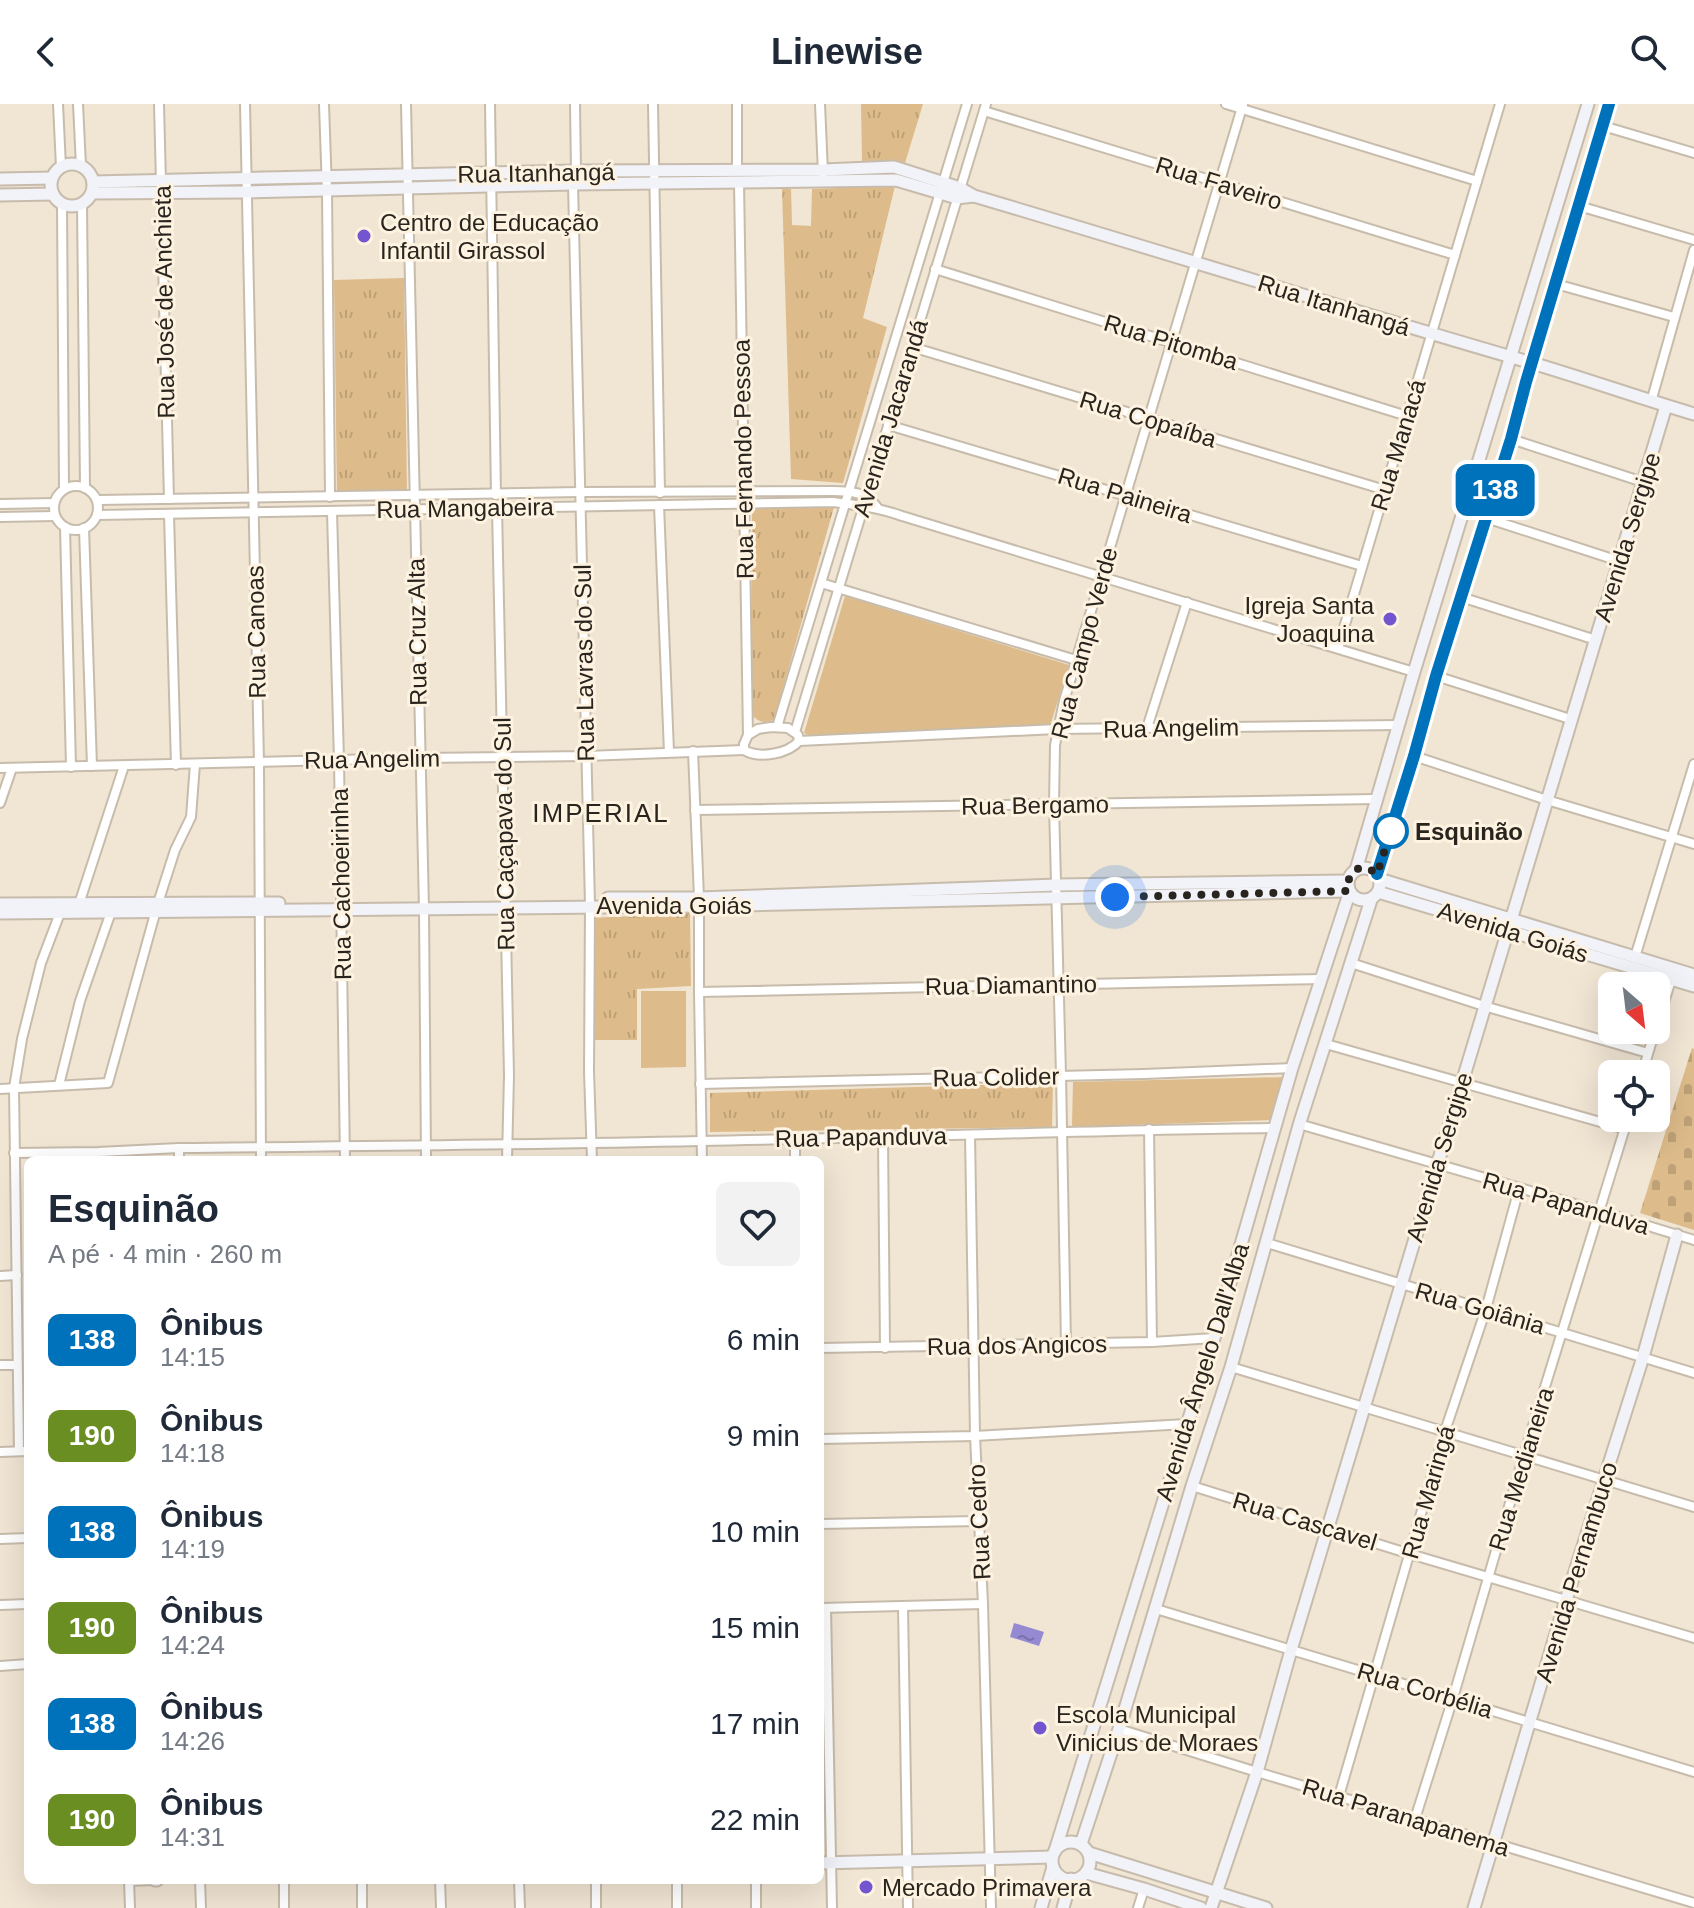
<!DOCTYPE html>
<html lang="pt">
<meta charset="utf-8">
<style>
body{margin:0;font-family:Helvetica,sans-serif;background:#f2f2f3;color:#1f2937;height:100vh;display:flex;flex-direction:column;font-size:30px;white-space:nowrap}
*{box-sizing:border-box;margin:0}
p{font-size:26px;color:#747a83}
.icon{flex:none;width:44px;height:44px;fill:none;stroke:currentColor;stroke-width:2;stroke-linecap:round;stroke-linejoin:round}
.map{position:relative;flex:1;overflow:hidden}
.panel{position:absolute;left:24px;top:1052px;width:800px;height:728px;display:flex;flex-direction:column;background:#fff;border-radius:12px;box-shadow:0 8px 32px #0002}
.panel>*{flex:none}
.badge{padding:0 16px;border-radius:12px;font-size:28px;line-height:52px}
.needle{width:52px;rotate:152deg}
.controls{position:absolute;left:1598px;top:868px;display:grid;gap:16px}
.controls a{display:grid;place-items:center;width:72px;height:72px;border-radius:12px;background:#fff;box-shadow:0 8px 32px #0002;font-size:40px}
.you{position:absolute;width:40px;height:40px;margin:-20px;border:6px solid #fff;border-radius:50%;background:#1a73e8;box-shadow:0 0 0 12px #1a73e833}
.map>.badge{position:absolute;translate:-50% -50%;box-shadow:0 0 0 4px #fff}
.round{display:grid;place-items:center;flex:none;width:84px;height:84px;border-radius:12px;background:#f2f2f3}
.summary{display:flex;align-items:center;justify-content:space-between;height:136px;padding:0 24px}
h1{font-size:38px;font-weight:700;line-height:60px}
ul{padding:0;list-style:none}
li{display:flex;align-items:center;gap:24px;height:96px;padding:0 24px}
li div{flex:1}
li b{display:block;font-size:30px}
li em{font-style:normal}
li .badge{min-width:88px;font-weight:700;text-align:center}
header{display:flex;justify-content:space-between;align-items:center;height:104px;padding:0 24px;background:#fff;font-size:36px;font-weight:700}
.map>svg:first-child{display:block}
</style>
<header><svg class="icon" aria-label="back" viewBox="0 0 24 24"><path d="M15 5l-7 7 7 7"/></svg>Linewise<svg class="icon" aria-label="search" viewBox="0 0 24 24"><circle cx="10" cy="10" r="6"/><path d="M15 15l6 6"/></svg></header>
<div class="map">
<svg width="1694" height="1804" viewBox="0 0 1694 1804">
<defs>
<pattern id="grass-tufts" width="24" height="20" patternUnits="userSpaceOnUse" patternTransform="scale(2)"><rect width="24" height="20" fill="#ddbb8a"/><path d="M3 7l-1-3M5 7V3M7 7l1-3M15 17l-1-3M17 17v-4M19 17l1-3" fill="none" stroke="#bea177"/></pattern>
<pattern id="cemetery-stones" width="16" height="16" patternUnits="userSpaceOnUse" patternTransform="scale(2)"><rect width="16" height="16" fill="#ddbb8a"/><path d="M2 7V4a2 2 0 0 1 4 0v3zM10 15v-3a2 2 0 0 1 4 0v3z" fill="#bea177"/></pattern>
<pattern id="water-ripples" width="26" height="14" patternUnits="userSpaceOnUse" patternTransform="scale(2)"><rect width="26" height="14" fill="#958ad2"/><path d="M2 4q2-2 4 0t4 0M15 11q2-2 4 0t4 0" fill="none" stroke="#7a71aa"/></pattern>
</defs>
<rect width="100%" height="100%" fill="#f1e5d4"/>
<g fill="url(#grass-tufts)">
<polygon points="861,0 923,0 905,59 862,57"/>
<polygon points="895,82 863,214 887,223 843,379 791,375 782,85 791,85 792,121 811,122 812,85"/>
<polygon points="404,174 407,390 337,391 334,176"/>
<path d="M752 402 834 403 774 616C764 620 758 618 751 610Z"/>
<polygon points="690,809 691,882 637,885 637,936 592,936 591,814"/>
<polygon points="1053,979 1052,1023 710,1028 710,989"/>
</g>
<polygon fill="url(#cemetery-stones)" points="1692,944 1694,945 1694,1126 1640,1109"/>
<g fill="#ddbb8a">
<polygon points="845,492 1069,561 1050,622 808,631 804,629"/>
<polygon points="641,887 686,887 686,963 641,964"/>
<polygon points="1287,973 1274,1016 1072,1023 1073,978"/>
</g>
<polygon fill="url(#water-ripples)" points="1014,1519 1044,1528 1039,1542 1010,1533"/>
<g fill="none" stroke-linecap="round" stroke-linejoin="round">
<defs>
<g id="street">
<polyline points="58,0 61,63"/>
<polyline points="78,0 81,62"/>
<polyline points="159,0 169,395"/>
<polyline points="245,0 259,658 261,1056"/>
<polyline points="324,0 327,87 330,393"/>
<polyline points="406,0 424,805 426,1056"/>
<polyline points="490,0 496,391"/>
<polyline points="575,0 576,67"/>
<polyline points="653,0 660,389"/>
<polyline points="737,0 737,67"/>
<polyline points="820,0 823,69"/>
<polyline points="1226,0 1477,77"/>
<polyline points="984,7 1455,151"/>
<polyline points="1603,22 1694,49"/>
<polyline points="739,78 748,631"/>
<polyline points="573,80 590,802 589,968 592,1056"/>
<polyline points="62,100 64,385"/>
<polyline points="82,100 85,384"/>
<polyline points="1579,102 1694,136"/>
<polyline points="935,165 1407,312"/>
<polyline points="1556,180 1674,213"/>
<polyline points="912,243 1385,386"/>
<polyline points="1651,298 1694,146"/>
<polyline points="888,321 1362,462"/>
<polyline points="1511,335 1643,378"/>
<circle cx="76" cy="404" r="22"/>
<path d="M98 396 580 388 833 387C851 387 866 388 877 403"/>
<polyline points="0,400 54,399"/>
<polyline points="659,401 669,648"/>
<polyline points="497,404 509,971 507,1056"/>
<polyline points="332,408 339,656 345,1056"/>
<path d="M97 411 833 398C857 401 880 404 902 412L1414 568"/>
<polyline points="169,411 176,661"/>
<polyline points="0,413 55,412"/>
<polyline points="1486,414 1619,457"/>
<polyline points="65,423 71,663"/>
<polyline points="84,424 92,662"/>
<polyline points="821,479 1076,556"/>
<polyline points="1461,493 1596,536"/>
<polyline points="1338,544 1500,0"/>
<polyline points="1436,572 1570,615"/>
<path d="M771 623 788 624 798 631 799 637C788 650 759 655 744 646V640L748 631 758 625Z"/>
<polyline points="777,623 967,0"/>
<polyline points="1147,624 1187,498"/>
<polyline points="795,628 986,0"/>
<polyline points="799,637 1057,625 1399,621"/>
<polyline points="693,647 699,794 699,888 702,1056"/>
<polyline points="1414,652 1547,696 1694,740"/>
<polyline points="0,664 420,654 586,652 744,646"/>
<polyline points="0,699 12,664"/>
<polyline points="695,706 1376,695"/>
<polyline points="79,800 124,662"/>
<polyline points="1635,853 1694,660"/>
<polyline points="1351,859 1484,902 1648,949"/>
<polyline points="699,888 1322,875"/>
<polyline points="1656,924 1671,876"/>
<polyline points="1326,940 1625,1025"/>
<polyline points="1642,970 1655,926"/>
<polyline points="700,980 1144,970 1292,964"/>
<polyline points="59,981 80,897 111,808"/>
<polyline points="0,985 108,979 158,799 175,746 191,713 195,660"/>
<polyline points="1299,1020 1599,1107 1694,1136"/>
<polyline points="1149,1025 1152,1238"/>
<polyline points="970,1031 975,1332 983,1500 991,1804"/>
<polyline points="883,1033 885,1244"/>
<polyline points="795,1034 795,1056"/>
<polyline points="179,1044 179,1056"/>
<path d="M14 1049 98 1048 179 1044C353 1042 527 1041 700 1037 892 1034 1084 1026 1275 1024"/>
<polyline points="1267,1139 1694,1269"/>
<polyline points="0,1172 17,1171"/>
<polyline points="1066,1240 1061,971 1054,701 1055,641 1064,597 1243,0"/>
<polyline points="820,1244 1152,1238 1214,1234"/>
<polyline points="0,1261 17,1261"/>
<polyline points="1231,1263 1694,1403"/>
<polyline points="820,1335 975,1332 1186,1320"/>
<polyline points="19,1347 14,984 22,935 41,859 60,809"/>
<polyline points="0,1348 28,1347"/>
<polyline points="1192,1382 1410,1450 1694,1534"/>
<polyline points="820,1420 978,1417"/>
<polyline points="0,1435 28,1434"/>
<polyline points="0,1501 28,1500"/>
<polyline points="903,1502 908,1804"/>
<polyline points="820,1504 983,1500"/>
<polyline points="826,1504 832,1804"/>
<polyline points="1156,1505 1694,1668"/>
<polyline points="0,1562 28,1560"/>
<polyline points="1119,1625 1257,1668 1694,1799"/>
<polyline points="1339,1692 1445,1327 1486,1205 1519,1085"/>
<polyline points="1415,1715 1453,1594 1524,1351 1628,1014"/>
<polyline points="129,1776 130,1804"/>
<polyline points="200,1776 201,1804"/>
<polyline points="362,1776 362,1804"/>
<polyline points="440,1776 441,1804"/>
<polyline points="519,1776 520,1804"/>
<polyline points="596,1776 596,1804"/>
<polyline points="677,1776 677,1804"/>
<polyline points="756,1776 756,1804"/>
<polyline points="129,1777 155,1776"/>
<polyline points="284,1804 284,1776"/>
<polyline points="1138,1804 1144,1785"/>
</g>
<g id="secondary">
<circle cx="72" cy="81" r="21"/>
<polyline points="0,75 52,74"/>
<path d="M93 78 576 67 823 66 894 63 960 84 974 92C1160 147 1345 205 1532 259 1586 275 1640 294 1694 310"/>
<polyline points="92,89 247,88 573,80 896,76 957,94 973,92"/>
<polyline points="0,91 53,90"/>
<circle cx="1364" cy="780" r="16"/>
<polyline points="1356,766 1414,568 1588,0"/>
<polyline points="1377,770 1414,652 1438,567 1511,335 1532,259 1609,0"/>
<polyline points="1379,775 1694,871"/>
<polyline points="1378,788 1694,882"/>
<polyline points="608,794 699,794 1056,781 1347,777"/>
<polyline points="0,800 279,799"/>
<polyline points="0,809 699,802 1348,787"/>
<circle cx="1071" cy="1757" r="19"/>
<polyline points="1081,1740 1119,1625 1192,1382 1231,1263 1300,1018 1371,796"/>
<polyline points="1055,1747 1214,1234 1292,964 1349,790"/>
<polyline points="1089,1749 1266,1804"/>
<polyline points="820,1759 1052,1753"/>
<polyline points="1086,1769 1144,1785 1201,1804"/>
<polyline points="155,1776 157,1776"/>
<polyline points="1041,1804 1053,1763"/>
<polyline points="1063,1804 1071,1775"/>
<polyline points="1211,1804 1257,1668 1291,1546 1666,302"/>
<polyline points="1474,1804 1566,1496 1643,1253 1677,1131"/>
</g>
</defs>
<use href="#street" stroke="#c7bcac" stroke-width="12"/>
<use href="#secondary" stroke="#c7bcac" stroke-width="15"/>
<use href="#street" stroke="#fff" stroke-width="8"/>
<use href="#secondary" stroke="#f2f2f9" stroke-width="11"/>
</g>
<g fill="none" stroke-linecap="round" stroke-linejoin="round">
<defs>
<polyline id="line" points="1377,770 1414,652 1436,572 1511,335 1526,278 1609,0"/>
</defs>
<use href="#line" stroke="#fff" stroke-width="18"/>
<use href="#line" stroke="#0072bc" stroke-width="12"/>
<path stroke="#29251e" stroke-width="8" stroke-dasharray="0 14.4" d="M1115 793 1348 787C1346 768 1360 756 1377 770L1391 727"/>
</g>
<g fill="#7356cf" stroke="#fef2e1" stroke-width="3">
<circle cx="364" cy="132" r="8"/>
<circle cx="1390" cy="515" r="8"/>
<circle cx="1040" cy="1624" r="8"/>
<circle cx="866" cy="1783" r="8"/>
</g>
<circle fill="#fff" stroke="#0072bc" stroke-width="4" cx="1391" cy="727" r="16"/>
<g text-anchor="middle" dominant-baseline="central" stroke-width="6" stroke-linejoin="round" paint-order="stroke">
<g font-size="24" fill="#29251e" stroke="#fef2e1">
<text transform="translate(536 69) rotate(-1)">Rua Itanhangá</text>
<text transform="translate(1219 79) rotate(17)">Rua Faveiro</text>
<text transform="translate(164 198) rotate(-91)">Rua José de Anchieta</text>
<text transform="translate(1334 201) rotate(17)">Rua Itanhangá</text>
<text transform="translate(1171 238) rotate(17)">Rua Pitomba</text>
<text transform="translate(890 314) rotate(-73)">Avenida Jacarandá</text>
<text transform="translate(1148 315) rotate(17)">Rua Copaíba</text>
<text transform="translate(1398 341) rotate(-73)">Rua Manacá</text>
<text transform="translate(743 355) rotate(-91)">Rua Fernando Pessoa</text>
<text transform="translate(1125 391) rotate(17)">Rua Paineira</text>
<text transform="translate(465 404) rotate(-1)">Rua Mangabeira</text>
<text transform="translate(1627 433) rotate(-73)">Avenida Sergipe</text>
<text transform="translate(256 528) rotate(-91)">Rua Canoas</text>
<text transform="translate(417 528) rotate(-91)">Rua Cruz Alta</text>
<text transform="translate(1084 539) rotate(-75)">Rua Campo Verde</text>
<text transform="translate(584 559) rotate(-91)">Rua Lavras do Sul</text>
<text transform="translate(1171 624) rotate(-1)">Rua Angelim</text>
<text transform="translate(372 655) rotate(-1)">Rua Angelim</text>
<text transform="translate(1035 701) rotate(-1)">Rua Bergamo</text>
<text transform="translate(504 730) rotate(-91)">Rua Caçapava do Sul</text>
<text transform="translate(341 780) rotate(-91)">Rua Cachoeirinha</text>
<text x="674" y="801">Avenida Goiás</text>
<text transform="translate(1513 828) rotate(17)">Avenida Goiás</text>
<text transform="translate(1011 881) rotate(-1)">Rua Diamantino</text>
<text transform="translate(996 973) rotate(-1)">Rua Colider</text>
<text transform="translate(861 1033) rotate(-1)">Rua Papanduva</text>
<text transform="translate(1439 1053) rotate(-73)">Avenida Sergipe</text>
<text transform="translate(1566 1099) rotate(16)">Rua Papanduva</text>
<text transform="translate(1480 1204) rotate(16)">Rua Goiânia</text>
<text transform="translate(1017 1241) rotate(-1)">Rua dos Angicos</text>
<text transform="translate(1202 1268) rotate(-73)">Avenida Ângelo Dall'Alba</text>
<text transform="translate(1521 1365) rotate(-73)">Rua Medianeira</text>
<text transform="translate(1428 1388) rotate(-74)">Rua Maringá</text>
<text transform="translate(1305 1417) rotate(17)">Rua Cascavel</text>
<text transform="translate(979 1418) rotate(-93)">Rua Cedro</text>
<text transform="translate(1576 1468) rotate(-73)">Avenida Pernambuco</text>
<text transform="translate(1425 1586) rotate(17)">Rua Corbélia</text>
<text transform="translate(1406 1713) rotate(17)">Rua Paranapanema</text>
</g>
<g font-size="24" fill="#29251e" stroke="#fef2e1" text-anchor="start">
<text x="380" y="118">Centro de Educação<tspan x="380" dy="28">Infantil Girassol</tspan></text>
<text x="1374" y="501" text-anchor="end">Igreja Santa<tspan x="1374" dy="28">Joaquina</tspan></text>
<text x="1056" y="1610">Escola Municipal<tspan x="1056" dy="28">Vinicius de Moraes</tspan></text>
<text x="882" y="1783">Mercado Primavera</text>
</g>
<g font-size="24" font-weight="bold" fill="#29251e" stroke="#fef2e1" text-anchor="start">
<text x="1415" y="727">Esquinão</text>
</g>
<g font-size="26" letter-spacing="2" fill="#29251e" stroke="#fef2e1">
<text x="601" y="709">IMPERIAL</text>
</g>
</g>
</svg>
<div class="controls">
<a><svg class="needle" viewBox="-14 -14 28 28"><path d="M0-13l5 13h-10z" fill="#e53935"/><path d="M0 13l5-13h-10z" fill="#747a83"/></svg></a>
<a><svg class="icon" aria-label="locate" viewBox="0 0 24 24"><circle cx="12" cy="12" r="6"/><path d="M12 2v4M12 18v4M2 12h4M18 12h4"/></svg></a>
</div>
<div class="you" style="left:1115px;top:793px"></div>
<b class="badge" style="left:1495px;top:386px;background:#0072bc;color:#fff">138</b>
<section class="panel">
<div class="summary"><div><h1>Esquinão</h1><p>A pé · 4 min · 260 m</p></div><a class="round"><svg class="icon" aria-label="heart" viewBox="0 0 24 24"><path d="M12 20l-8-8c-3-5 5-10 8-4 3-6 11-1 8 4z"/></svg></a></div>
<ul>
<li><span class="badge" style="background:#0072bc;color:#fff">138</span><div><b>Ônibus</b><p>14:15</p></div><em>6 min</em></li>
<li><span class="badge" style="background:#6b8e23;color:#fff">190</span><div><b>Ônibus</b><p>14:18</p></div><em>9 min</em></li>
<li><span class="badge" style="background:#0072bc;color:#fff">138</span><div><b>Ônibus</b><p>14:19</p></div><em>10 min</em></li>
<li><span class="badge" style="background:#6b8e23;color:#fff">190</span><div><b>Ônibus</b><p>14:24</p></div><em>15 min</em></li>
<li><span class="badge" style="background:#0072bc;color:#fff">138</span><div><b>Ônibus</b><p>14:26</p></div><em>17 min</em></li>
<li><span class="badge" style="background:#6b8e23;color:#fff">190</span><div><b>Ônibus</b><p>14:31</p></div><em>22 min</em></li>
</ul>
</section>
</div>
